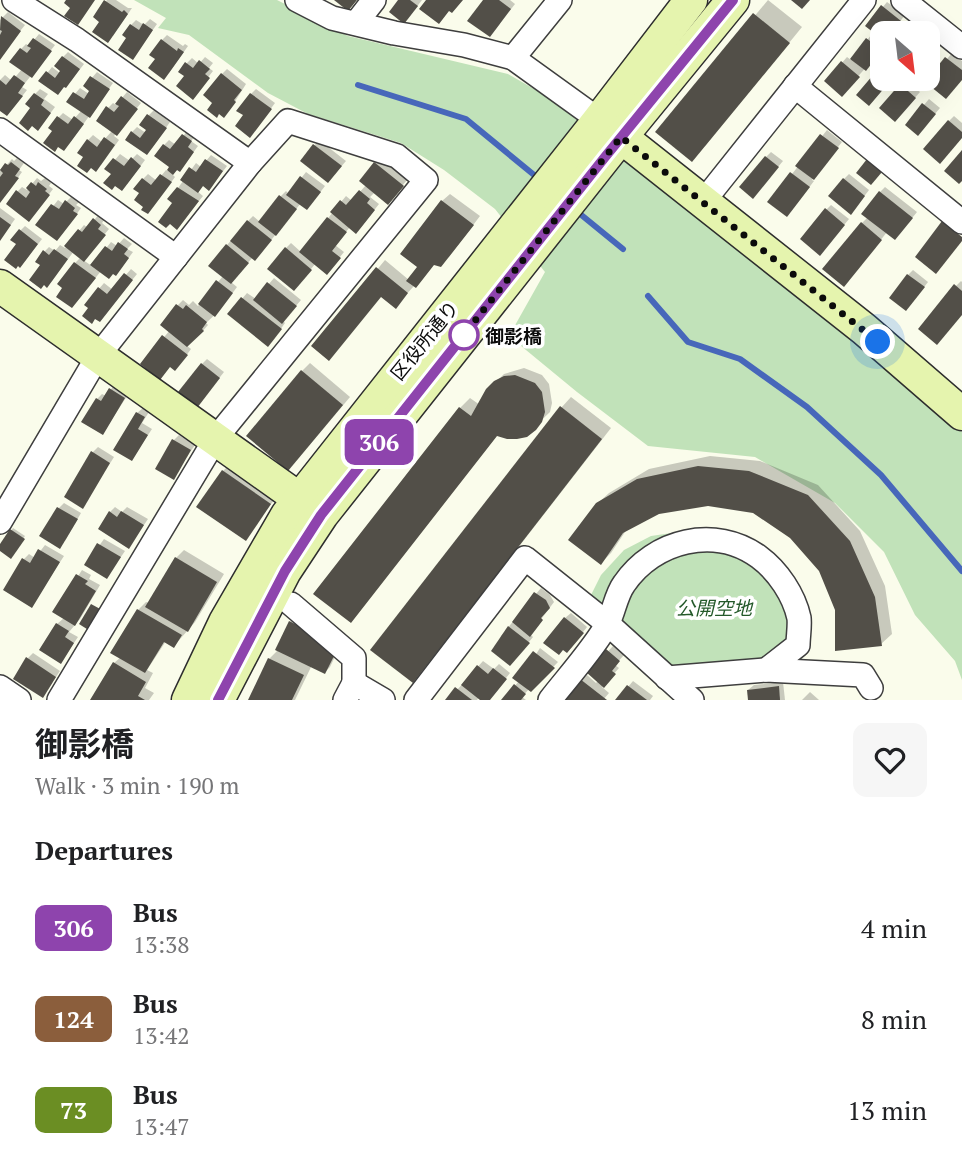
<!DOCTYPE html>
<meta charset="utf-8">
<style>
body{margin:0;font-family:"PT Serif","Noto Sans JP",serif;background:#f6f6f6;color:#202124;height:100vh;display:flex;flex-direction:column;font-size:26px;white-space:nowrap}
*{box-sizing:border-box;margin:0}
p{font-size:23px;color:#757577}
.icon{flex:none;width:38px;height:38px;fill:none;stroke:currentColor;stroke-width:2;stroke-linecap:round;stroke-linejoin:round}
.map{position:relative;height:700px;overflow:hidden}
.drawer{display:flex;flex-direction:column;background:#fff;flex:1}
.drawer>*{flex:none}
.badge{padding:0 14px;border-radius:10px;font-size:24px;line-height:46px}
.needle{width:46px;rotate:152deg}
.tools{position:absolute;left:870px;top:21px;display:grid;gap:14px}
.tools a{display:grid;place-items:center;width:70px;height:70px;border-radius:14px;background:#fff;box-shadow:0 7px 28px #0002;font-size:35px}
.you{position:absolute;width:35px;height:35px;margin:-18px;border:5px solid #fff;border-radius:50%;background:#1a73e8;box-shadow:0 0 0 10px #1a73e833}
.map>.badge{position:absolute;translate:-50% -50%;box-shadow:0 0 0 4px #fff}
h2{padding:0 35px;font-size:26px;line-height:63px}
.round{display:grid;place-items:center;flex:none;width:74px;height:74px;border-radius:14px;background:#f6f6f6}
.head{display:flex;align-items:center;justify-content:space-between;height:119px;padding:0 35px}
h1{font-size:33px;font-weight:700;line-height:52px}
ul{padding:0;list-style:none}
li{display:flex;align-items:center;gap:21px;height:91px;padding:0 35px}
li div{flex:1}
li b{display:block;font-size:26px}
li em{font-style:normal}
li .badge{min-width:77px;font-weight:700;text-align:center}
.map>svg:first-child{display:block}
</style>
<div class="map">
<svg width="962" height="700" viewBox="0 0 962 700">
<rect width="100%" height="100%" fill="#fafceb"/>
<g fill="#c1e2b9">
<polygon points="134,0 277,0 348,36 508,74 569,109 883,361 962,432 962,680 955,661 915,615 884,552 835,503 755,457 648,446 577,392 509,336 545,272 495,209 444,170 401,143 308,114 268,93 189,35 158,28 166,18"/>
<polygon points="706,528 741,536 769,552 807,645 794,682 689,685 588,601 601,575 624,550 651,536"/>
</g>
<g fill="#0003">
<polygon points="107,0 116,0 128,8 132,8 113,36 95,17"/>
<polygon points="400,0 422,0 409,17"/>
<polygon points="486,0 510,0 515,4 495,30"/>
<polygon points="768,0 802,27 706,145 691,160 658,132"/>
<polygon points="887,2 905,15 891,33 882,33 882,37 867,26"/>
<polygon points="8,12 25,25 0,56 0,20"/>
<polygon points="150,19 157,24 133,58 128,37 131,25 136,20 144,25"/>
<polygon points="927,27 938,36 928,49 928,33 921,33"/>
<polygon points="39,34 55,45 22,87 27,90 12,109 0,108 0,80 5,75 12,81 22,69 21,49 26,44 29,46"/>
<polygon points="872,34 882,42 882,49 847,89 826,81 847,57 851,60"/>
<polygon points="167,35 183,46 185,44 188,46 169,73 157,59 162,40"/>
<polygon points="68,52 84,64 71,81 41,81 52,67 65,77 63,57"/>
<polygon points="952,53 962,61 962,78 928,82"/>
<polygon points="205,57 213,63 209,68 213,71 195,94 186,76 187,63 192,58 199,64"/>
<polygon points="227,69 246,84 229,111 215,102 222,74"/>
<polygon points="97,72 113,83 69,144 55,131 58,118 63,113 73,120 82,110 69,101 80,88 89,94 92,90 85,86"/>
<polygon points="906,81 920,92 900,115 901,86"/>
<polygon points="40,89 48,94 44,99 55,107 43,123 32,108 35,94"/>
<polygon points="256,89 275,103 255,130 245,115 251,94"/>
<polygon points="127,92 141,103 114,136 119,140 101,165 86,157 88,140 93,135 102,142 112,131 108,108 113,103 116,105"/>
<polygon points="929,99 940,108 923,128 907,125"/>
<polygon points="154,110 170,122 152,148 132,132 137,127 146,133 149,115"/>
<polygon points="954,116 962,123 962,136 949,121"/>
<polygon points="188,130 196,135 191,141 198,146 184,165 172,174 175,177 153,207 141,192 143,179 148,174 157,181 166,170 168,171 172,166 164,145 169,140 176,145"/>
<polygon points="827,130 842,142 812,180 814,181 792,210 792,174"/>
<polygon points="319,140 346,161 333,176 302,161"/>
<polygon points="771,152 783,161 758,191 766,157"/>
<polygon points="120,154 130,161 137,154 145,160 127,184 107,169"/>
<polygon points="211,155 227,166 214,183 204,185 197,191 203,196 182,222 174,203 178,188 196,163 201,167"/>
<polygon points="17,158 24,163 19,170 22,172 6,194 0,199 0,169 2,170 12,159 14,161"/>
<polygon points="380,158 407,180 393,197 375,192 370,197 379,204 361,227 350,227 335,245 344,252 331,268 315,264 299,284 286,248 291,243 301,252 341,202 346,196 352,201 366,185 375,163"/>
<polygon points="306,172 325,186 312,203 301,203 260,254 253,257 231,282 237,287 220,310 206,323 208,325 201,333 186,345 191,349 180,364 142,364 170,330 178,305 183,300 189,305 193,301 198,306 223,276 227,245 248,221 253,216 260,222 281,196 286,191 289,194"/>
<polygon points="849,174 869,190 856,207 844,179"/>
<polygon points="37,178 41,181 45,178 51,183 49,186 53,189 34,214 17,192 22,187 27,190"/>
<polygon points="885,187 917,212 900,233 887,232 849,280 862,223 868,217 880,192"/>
<polygon points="450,194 480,216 449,257 435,263 403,298 382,295 314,346 385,260 409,280 419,266 442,201"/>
<polygon points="72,196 79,202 76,205 81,208 62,234 38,225 58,200 64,204"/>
<polygon points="831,205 849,219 825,248 826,210"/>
<polygon points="0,208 15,219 0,240"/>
<polygon points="99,214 105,219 102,223 109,229 83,260 92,266 111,242 117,246 124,238 132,244 127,249 133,252 121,268 101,271 77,301 75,263 81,257 74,251 52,281 42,265 44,252 49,247 55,251 60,245 65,248 84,225 88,228"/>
<polygon points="25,226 42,239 25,261 20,231"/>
<polygon points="131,269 137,274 104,315 86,304 104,283 113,290"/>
<polygon points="913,270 928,282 911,304 908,275"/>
<polygon points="274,278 301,300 283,321 285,323 273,340 229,314 247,293 256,299"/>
<polygon points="961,281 962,282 962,314 956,286"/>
<polygon points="207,359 224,372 202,400 202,364"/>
<polygon points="310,363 350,397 296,461 302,371"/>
<polygon points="524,368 542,375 549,384 552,403 550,412 526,435 498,434 351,620 460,408 470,398 480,405 488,390 504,374"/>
<polygon points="115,384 129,393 103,433 97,399 102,394 106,396"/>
<polygon points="571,397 611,428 423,670 561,408"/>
<polygon points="143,408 149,412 142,423 152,429 132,459 137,413"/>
<polygon points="179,435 195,445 173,477 174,440"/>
<polygon points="98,447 114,457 83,506 93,452"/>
<polygon points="710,456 760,461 818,485 860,531 885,586 892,634 881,644 837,609 820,570 791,537 753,511 708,504 658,513 627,529 611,553 601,563 597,504 609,493 649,469"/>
<polygon points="231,463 278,495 245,538 223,471"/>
<polygon points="64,503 81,513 65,541 59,508"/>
<polygon points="115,507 122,512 127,507 148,519 129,547 110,512"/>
<polygon points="13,528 25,536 13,554 0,547"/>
<polygon points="104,539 125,551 107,577 86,564"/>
<polygon points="45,545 64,556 32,605 24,559 29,554 35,558"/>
<polygon points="184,550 224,574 195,622 174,646 166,641 147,670 153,673 145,688 154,693 149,700 92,700 114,663 121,657 113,652 138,610 146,602 149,603 176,558"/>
<polygon points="82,570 91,575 89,579 100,585 80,619 69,632 78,637 61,662 57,624 64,618 55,612"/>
<polygon points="541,588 550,595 554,602 530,634 533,637 515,659 501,636"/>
<polygon points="571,613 587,627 572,646 565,618"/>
<polygon points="295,617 343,640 330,667 325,672 312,665 295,700 250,700 269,659 279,649 290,622"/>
<polygon points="613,646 624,655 615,665 619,668 602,687 609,693 603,700 566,700 587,675 596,683 598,681 589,672"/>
<polygon points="540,648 558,662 531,690 529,689 522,697 526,700 503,700 519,681"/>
<polygon points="33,653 60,671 43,696 28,658"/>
<polygon points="483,661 494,669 499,664 510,673 491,697 488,700 479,697 477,700 448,700"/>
<polygon points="633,681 653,696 650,700 617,700"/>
<polygon points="783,682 785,700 749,700 748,690 754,685"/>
<polygon points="810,692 819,700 802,700"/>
</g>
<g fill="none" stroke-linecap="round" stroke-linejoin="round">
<g stroke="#4767ba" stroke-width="6">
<polyline points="358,85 466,119 539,179"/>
<polyline points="574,209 623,249"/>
<polyline points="648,296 688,342 740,359 807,407 881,475 962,571"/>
</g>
</g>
<g fill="#524f48">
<polygon points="66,0 95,0 78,25 64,16 70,8 64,3"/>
<polygon points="104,0 122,12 124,10 128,14 108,43 92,32 99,22 93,17"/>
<polygon points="334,0 357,0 348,11"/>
<polygon points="398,0 410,0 418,6 404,24 389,12"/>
<polygon points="426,0 463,0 452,13 449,11 439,24 419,9"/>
<polygon points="483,0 499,0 511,9 490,37 467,21"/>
<polygon points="791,0 810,0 802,9"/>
<polygon points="881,5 901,21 891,33 882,33 882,39 865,26"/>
<polygon points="753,13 790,43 692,162 655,132"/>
<polygon points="1,16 21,31 0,60 0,35 2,31 0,30"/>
<polygon points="143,23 153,30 133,60 118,50 126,38 122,35 130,24 139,30"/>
<polygon points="33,38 52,51 32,78 9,62 20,48 27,53 31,48 27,46"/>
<polygon points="866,38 882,50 866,71 850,59"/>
<polygon points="161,39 177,51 178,48 184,52 164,80 148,68 155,59 149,55"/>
<polygon points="62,56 80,69 66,88 64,87 58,95 38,81 46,71 55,78 60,71 54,66"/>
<polygon points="945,57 962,70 962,80 946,99 925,82"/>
<polygon points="199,60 210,69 205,74 210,78 193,100 176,86 184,76 178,72 185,62 193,68"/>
<polygon points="841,61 860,77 842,97 824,81"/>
<polygon points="879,68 882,71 882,79 892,79 869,106 856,95"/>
<polygon points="221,73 242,90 234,100 236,102 224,118 219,114 217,118 207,110 212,103 203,95"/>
<polygon points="14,75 25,83 18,93 23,96 7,116 0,111 0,80 6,85"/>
<polygon points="90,76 110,89 90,118 66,102 73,92 84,99 89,91 83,86"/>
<polygon points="900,84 916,98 895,122 879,108"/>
<polygon points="34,93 44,100 41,105 51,113 38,131 32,126 28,131 19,123 30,108 25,104"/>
<polygon points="250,93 272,109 250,138 235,126 243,115 236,111"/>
<polygon points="121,96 138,109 117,136 96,121 106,106 114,112 119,106 115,104"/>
<polygon points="922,103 936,114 918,136 905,125"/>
<polygon points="147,114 167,128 147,155 125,140 131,131 140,138 146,130 139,125"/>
<polygon points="57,116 68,124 74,116 84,124 64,151 58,147 55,152 43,143 52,131 48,128"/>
<polygon points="948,120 962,132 962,138 940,164 923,149"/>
<polygon points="182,134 192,141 188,147 194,152 180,172 177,170 173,175 167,170 169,167 154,156 163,144 170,149"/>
<polygon points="820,134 839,148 814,180 795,166"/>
<polygon points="104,137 115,145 96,172 91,168 87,173 77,166 83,157 77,153 87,139 97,147"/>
<polygon points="313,144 342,166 328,183 300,161"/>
<polygon points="962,150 962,181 959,184 944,171"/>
<polygon points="765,156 779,167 753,199 739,187"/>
<polygon points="131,157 141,166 122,191 115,186 112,190 103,183 111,174 104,169 113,158 124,166"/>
<polygon points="205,159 223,171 209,191 203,186 198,193 180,180 189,167 196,172"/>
<polygon points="867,159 882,172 871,185 856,173"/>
<polygon points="11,162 20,169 15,176 19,178 0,203 0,177 3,173 0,170 5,163 8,165"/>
<polygon points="374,162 404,186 388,205 359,181"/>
<polygon points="790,172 810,187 787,217 767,202"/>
<polygon points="160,174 172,182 148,214 141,210 143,207 134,200 139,193 133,189 142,178 151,185"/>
<polygon points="300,176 321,192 307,210 286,195"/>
<polygon points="843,178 865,196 851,215 828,196"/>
<polygon points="31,182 36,186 38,182 47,189 45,191 50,195 29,222 6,204 16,190 26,198 30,192 26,188"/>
<polygon points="177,187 199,201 177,230 170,224 166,228 158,222 172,203 167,199"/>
<polygon points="359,190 370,199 367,203 375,210 356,234 330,212 340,200 346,205"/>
<polygon points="879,191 913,218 895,240 861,214"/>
<polygon points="279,195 297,209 276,236 258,222"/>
<polygon points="65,200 75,208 73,211 78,214 57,241 35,225 51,204 59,209"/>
<polygon points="441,200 474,225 441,267 434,265 416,288 406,281 417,267 400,254"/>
<polygon points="825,208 845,225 820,256 800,239"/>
<polygon points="0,217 11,225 0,241"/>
<polygon points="327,217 347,232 332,251 341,258 327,275 299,252"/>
<polygon points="93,218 101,225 98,229 106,235 84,262 64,246 78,229 82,232"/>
<polygon points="247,220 272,240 255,261 230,241"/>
<polygon points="942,221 962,237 962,241 936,274 915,257"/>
<polygon points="861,222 882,240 844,287 822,269"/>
<polygon points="19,229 38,244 20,268 18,266 16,269 4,260 16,244 10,240"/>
<polygon points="118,242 128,249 124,254 129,258 116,276 113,274 109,279 90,265 105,246 112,251"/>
<polygon points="226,244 249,263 231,284 208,266"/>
<polygon points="285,247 312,270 294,291 267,269"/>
<polygon points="54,249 68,259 47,288 44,285 41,289 29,280 40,265 35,262 43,250 49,255"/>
<polygon points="74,262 96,278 72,308 56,297 62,288 57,284"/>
<polygon points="376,267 408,293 396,309 381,297 329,361 311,346"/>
<polygon points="124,273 133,280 100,322 95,319 92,324 82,316 88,308 84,305 98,287 107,294"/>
<polygon points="907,274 925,287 906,311 889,298"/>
<polygon points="216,280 233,293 215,317 198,304"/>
<polygon points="267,282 297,306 282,324 253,300"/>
<polygon points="954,284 962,291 962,315 937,345 918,329"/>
<polygon points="241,297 282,329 268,347 227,314"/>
<polygon points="176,304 183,309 186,305 207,322 202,329 204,331 187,347 160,325"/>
<polygon points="162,335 188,355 175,371 170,367 160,380 140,364"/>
<polygon points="201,363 220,378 197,408 178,392"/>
<polygon points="301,370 343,405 288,471 246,436"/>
<polygon points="515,375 535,383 542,392 545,412 542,422 536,430 527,437 517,439 507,439 497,436 351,623 313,594 459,407 471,416 486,389 494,381 504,376"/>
<polygon points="109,388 125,398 103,435 81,422 96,398 101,401"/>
<polygon points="560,406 602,439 413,683 370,650"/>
<polygon points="136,412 145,417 138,429 148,435 132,461 113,450"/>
<polygon points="172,439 191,450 174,480 155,469"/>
<polygon points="91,451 110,463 83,509 64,497"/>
<polygon points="698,466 749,471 808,495 850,541 875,597 882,646 835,651 835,610 819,571 790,538 753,513 708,506 659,514 623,533 601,565 568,540 596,503 637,479"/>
<polygon points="222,470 271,504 246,541 196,507"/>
<polygon points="57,507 78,519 60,549 39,536"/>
<polygon points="109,511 117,517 121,511 144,525 129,549 98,529"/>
<polygon points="10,529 25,539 11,559 0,551 0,544"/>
<polygon points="97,543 121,557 107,579 84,565"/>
<polygon points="38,549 60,562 32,608 3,590 22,558 30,563"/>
<polygon points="175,557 217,582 188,632 145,607"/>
<polygon points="76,574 88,581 85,584 96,591 75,626 52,612"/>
<polygon points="534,592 546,600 550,608 541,618 543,620 530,637 512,622"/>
<polygon points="91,604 102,610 90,631 79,624"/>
<polygon points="137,609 182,635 174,648 164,642 145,673 110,653"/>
<polygon points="564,617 584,633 567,653 563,650 559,655 543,643"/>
<polygon points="289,621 339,646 325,674 275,650"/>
<polygon points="56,623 69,631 65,637 74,643 61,664 39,650"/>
<polygon points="508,626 530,643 510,666 491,651"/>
<polygon points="606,649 620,661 612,671 616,674 604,688 586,672"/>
<polygon points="533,651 555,668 531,692 512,678"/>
<polygon points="26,657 56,677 43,698 13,679"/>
<polygon points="268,658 304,675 292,700 248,700"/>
<polygon points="113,662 146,682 138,696 145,700 90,700"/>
<polygon points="477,665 488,674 493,668 507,679 490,700 480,700 461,685"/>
<polygon points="580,679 607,700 564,700"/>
<polygon points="514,684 526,694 521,700 501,700"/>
<polygon points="627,685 647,700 615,700"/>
<polygon points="779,686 780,700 748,700 747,690"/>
<polygon points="455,687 472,700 445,700"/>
</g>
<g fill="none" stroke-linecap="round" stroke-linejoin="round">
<defs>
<g id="street">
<polyline points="14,0 77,40 250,163"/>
<polyline points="297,0 332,18 394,33 464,45 513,58 599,120"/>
<polyline points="903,0 962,47"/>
<polyline points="356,23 374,0"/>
<polyline points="513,58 560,0"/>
<polyline points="795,86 962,222"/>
<polyline points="0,130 176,257"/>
<polyline points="703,202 864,0"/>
<polyline points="0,522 98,356 250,163 288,121 397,156 426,180 216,438 59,700"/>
<polyline points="291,604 354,658 354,683"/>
<polyline points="667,678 766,670 863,675 871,688"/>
<polyline points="0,687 19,700"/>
<polyline points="345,700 354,683 383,700"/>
<polyline points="416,700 525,558 608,624 692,700"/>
<path d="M550 700C567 678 595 647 608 623 614 611 616 595 624 584 654 540 715 525 759 557 778 571 794 595 799 618 800 626 798 637 798 645L766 670"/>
</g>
<g id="secondary">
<polyline points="606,125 864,329 962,414"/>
<polyline points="0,286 315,510"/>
<polyline points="188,700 225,622 287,515 599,120 691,0"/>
<polyline points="218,700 285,571 322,515 621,137 733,0"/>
</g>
</defs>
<use href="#street" stroke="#3e3e3e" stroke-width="26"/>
<use href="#secondary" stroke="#2d2d2d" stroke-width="35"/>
<use href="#street" stroke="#fff" stroke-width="23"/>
<use href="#secondary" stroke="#e5f4ae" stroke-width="32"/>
</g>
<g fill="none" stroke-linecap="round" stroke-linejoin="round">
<defs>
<polyline id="line" points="218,700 285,571 321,515 605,157 733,0"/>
</defs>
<use href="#line" stroke="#fff" stroke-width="16"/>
<use href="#line" stroke="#8e44ad" stroke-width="10"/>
<polyline stroke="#0b0b0b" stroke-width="7" stroke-dasharray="0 12.6" points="464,335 458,342 621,137 878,342"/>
</g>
<circle fill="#fff" stroke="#8e44ad" stroke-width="3.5" cx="464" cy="335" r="14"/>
<g text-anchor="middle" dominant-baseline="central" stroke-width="7" stroke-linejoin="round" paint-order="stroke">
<g font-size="19" font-weight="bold" fill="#0b0b0b" stroke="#fff" text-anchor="start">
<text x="485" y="335">御影橋</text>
</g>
<g font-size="19" fill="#0b0b0b" stroke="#fff">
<text transform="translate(424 340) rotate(-51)">区役所通り</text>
</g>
<g font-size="19" font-style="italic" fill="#24592a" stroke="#fff">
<text x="714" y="607">公開空地</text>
</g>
</g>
</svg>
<div class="tools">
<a><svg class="needle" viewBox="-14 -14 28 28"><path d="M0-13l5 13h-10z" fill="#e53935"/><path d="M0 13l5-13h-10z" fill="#757577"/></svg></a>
</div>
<div class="you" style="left:878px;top:342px"></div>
<b class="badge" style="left:379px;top:442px;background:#8e44ad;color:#fff">306</b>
</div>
<section class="drawer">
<div class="head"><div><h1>御影橋</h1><p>Walk · 3 min · 190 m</p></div><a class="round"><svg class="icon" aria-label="heart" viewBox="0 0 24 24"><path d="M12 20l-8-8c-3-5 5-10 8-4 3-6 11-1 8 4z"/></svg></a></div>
<h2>Departures</h2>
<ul>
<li><span class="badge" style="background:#8e44ad;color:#fff">306</span><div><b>Bus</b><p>13:38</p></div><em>4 min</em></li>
<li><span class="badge" style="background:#8b5e3c;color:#fff">124</span><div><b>Bus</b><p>13:42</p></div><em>8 min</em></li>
<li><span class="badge" style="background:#6b8e23;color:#fff">73</span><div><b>Bus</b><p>13:47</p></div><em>13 min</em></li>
</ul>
</section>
